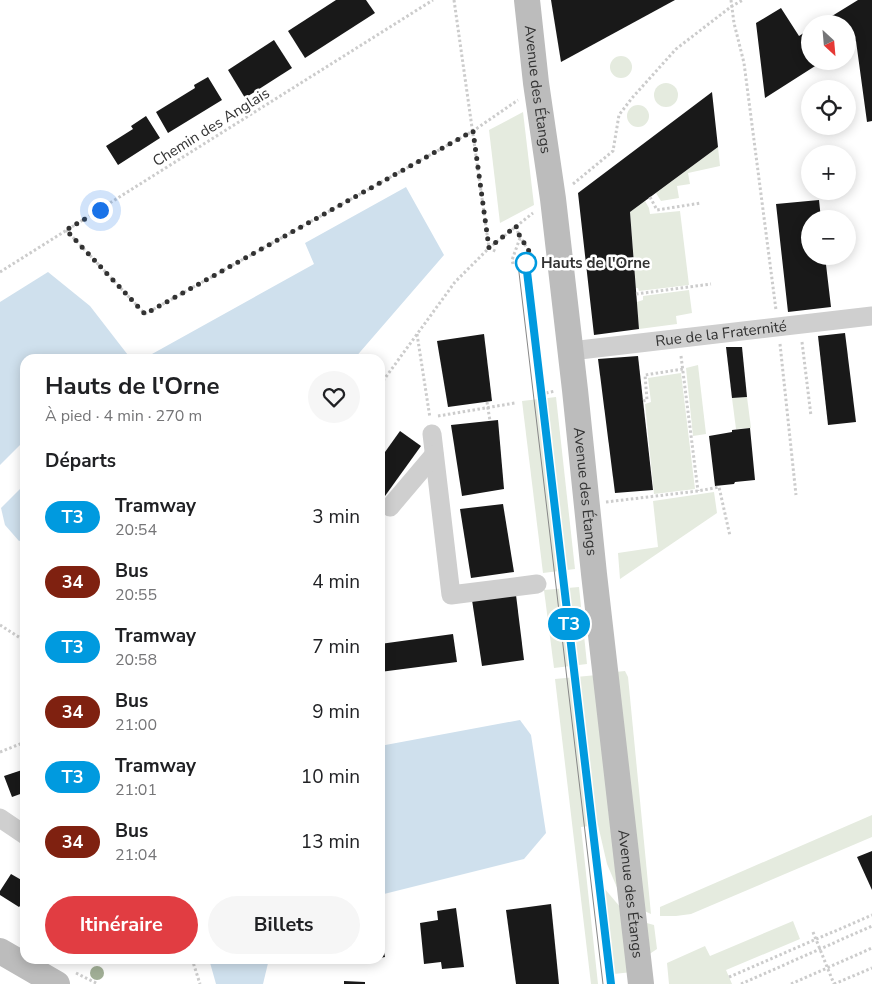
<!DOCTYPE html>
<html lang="fr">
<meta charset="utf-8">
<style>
body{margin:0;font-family:"Nunito Sans",sans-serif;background:#f6f6f6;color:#202124;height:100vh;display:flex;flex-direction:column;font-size:19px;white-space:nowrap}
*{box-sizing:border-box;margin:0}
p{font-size:16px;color:#757577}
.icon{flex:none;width:28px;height:28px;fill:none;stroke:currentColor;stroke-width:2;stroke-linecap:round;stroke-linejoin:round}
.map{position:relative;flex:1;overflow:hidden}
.details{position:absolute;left:20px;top:354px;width:365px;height:610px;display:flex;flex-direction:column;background:#fff;border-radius:15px;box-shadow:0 2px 12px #0003}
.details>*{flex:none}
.badge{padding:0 10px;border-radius:16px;font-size:18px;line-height:32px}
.needle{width:32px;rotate:154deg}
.buttons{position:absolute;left:801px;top:15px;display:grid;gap:10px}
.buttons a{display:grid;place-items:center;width:55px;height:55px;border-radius:50%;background:#fff;box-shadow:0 2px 12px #0003;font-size:25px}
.you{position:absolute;width:25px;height:25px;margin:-12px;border:4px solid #fff;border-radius:50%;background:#1a73e8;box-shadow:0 0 0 8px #1a73e833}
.map>.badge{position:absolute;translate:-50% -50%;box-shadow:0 0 0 2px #fff}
h2{padding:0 25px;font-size:19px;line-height:45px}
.round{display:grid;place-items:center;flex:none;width:52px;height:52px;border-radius:26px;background:#f6f6f6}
.head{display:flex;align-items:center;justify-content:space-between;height:85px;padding:0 25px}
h1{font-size:24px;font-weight:700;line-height:38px}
.button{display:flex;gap:10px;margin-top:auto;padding:10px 25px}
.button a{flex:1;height:58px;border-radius:30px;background:#e13d42;color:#fff;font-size:20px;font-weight:700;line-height:58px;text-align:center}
.button a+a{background:#f6f6f6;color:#202124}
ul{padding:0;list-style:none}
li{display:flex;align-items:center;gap:15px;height:65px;padding:0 25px}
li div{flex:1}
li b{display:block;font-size:19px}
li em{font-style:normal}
li .badge{min-width:55px;font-weight:700;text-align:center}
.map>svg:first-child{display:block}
</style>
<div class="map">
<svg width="872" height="984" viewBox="0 0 872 984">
<rect width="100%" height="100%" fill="#fff"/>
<g fill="#e5ebdf">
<circle cx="621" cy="67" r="11"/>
<circle cx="666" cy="95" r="12"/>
<circle cx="638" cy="116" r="11"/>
<polygon points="523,112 534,205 500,223 489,130"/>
<polygon points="718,147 720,166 688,173 690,184 677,186 679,198 661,201 656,193"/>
<polygon points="645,201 649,208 650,214 680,211 689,285 639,291 638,288 636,288 630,212"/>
<polygon points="689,290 692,313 676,316 677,324 639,329 637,302 643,300 643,296"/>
<polygon points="698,365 706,434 693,436 686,368"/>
<polygon points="681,373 695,489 654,494 645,404 651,402 648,378"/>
<polygon points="556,397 575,569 543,573 522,401"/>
<polygon points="747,397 751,428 736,429 732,398"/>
<polygon points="714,492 717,513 620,579 618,553 658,547 653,501"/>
<polygon points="579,587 587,664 554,668 544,590"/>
<polygon points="625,671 628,677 651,914 640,909 615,672"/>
<polygon points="597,675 618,890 607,864 598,825 581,827 598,984 591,984 555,679"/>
<polygon points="872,815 872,837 691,914 676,916 660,916 660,907"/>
<polygon points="604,888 621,908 632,972 614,974"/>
<polygon points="793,921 800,939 726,970 732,984 669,984 667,963 705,946 710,956"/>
<polygon points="643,922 654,925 657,949 648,955"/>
</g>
<g fill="#cfe0ed">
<polygon points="406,187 444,255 354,359 143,359 314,264 305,243"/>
<polygon points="48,272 90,306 131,359 25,359 25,440 0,465 0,302"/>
<polygon points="25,484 25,539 19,541 5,525 1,508"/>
<polygon points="520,720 531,735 546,833 524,859 380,895 380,746"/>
<polygon points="209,959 269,959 263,984 216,984"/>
</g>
<g fill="#191919">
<polygon points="336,0 366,0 375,13 305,58 288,31"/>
<polygon points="551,0 675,0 561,62"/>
<polygon points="858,0 872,0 872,121 867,122 856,41 848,46 848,24 819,24"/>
<polygon points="781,8 799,36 810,29 810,61 823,61 765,98 756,23"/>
<polygon points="274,40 292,68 245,98 228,70"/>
<polygon points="208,77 222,100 168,133 156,112 195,88 194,85"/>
<polygon points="712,92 718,147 630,212 639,329 594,335 578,193"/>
<polygon points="146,116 160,138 118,165 106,146 133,129 131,126"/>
<polygon points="819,200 821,219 810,219 810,256 825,256 831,307 788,312 776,204"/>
<polygon points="845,333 856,422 828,425 818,336"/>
<polygon points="484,334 492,401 448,407 437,341"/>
<polygon points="726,347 742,347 747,397 732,398"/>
<polygon points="638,356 653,490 615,493 598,359"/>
<polygon points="498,420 504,489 462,496 451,425"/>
<polygon points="750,428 755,480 735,482 734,484 715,486 709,436 732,432 732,430"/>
<polygon points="400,431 421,446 385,496 380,492 380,459"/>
<polygon points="503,504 514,572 471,578 460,509"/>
<polygon points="516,595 524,660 482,666 472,600"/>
<polygon points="453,634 457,662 380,672 380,644"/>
<polygon points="25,769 25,798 23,793 12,797 4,776"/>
<polygon points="872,851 872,890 857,857"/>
<polygon points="11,874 25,882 25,907 21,905 19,907 0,895 0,891"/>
<polygon points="551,904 559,984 516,984 506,910"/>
<polygon points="456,908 464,967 442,969 441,962 424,964 420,923 438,920 437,911"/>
<polygon points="380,934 385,957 380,958"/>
<polygon points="344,981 365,982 365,984 344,984"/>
</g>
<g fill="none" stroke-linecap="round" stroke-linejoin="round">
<g stroke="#ccc" stroke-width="3" stroke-dasharray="2.5 2.5" stroke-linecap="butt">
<polyline points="454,0 489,248 497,252"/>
<polyline points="731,0 734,23 744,63 776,310"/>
<polyline points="573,184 613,151 619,115 632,98 676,49 732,6 743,0"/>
<polyline points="650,197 657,210 701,203"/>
<polyline points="517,226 518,233 535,261"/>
<polyline points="66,230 145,314 473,131 518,100"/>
<polyline points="513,264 512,260 520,238"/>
<polyline points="0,272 433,0"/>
<polyline points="636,294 711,284"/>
<polyline points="417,334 430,418"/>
<polyline points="802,342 811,416"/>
<polyline points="780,344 796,495"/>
<polyline points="681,356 698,491"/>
<polyline points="380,385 455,282 489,248 533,213"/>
<polyline points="546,393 555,391"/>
<polyline points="643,401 647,400 645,375 683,369"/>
<polyline points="487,402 490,421"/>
<polyline points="438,416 515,403"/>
<polyline points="606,502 698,491 719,487 730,536"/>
<polyline points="0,625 25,641"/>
<polyline points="0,752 25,742"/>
<polyline points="813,932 834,984"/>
<polyline points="192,959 200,984"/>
<polyline points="76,973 98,984"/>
<polyline points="729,977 872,915"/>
<polyline points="741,984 872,926"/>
<polyline points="791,984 872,948"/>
<polyline points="834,984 872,968"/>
</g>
<g stroke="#cfcfcf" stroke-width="19">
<path id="s1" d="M571 351 872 316"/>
<polyline points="432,434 451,595 537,584"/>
<polyline points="390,507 434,455"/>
<polyline points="0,818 25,835"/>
</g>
<g stroke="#bcbcbc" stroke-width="26">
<path id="s2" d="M527 0 536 83 553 199 575 390 594 574 641 984"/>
<polyline points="0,951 57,984"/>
</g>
<g stroke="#878787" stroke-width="1">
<polyline points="526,263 611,984"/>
<polyline points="518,264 603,984"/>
</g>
</g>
<circle fill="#a1af96" cx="97" cy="973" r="7"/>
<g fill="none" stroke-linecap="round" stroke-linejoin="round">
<defs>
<polyline id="line" points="526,263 611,984"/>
</defs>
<use href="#line" stroke="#fff" stroke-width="11"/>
<use href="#line" stroke="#009adf" stroke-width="8"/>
<polyline stroke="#323232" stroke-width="5" stroke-dasharray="0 9" points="100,210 66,230 145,314 473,131 489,248 516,226 518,233 535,261 526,263"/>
</g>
<circle fill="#fff" stroke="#009adf" stroke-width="2.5" cx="526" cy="263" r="10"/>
<g text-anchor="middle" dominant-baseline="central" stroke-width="5" stroke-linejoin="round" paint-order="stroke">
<g font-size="15" fill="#323232" stroke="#fff">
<text stroke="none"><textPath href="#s2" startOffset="90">Avenue des Étangs</textPath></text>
<text transform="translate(211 127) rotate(-32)">Chemin des Anglais</text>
<text stroke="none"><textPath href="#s1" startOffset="151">Rue de la Fraternité</textPath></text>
<text stroke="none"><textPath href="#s2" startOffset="495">Avenue des Étangs</textPath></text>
<text stroke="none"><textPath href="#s2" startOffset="900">Avenue des Étangs</textPath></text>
</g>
<g font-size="15" font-weight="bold" fill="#323232" stroke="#fff" text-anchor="start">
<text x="541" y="263">Hauts de l'Orne</text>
</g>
</g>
</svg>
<div class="buttons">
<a><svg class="needle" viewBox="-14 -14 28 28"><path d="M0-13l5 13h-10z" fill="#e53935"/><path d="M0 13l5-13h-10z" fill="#757577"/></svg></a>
<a><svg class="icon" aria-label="locate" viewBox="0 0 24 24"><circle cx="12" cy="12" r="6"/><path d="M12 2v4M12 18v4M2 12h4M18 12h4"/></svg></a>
<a>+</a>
<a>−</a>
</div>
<div class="you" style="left:100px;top:210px"></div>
<b class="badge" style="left:569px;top:624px;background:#009adf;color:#fff">T3</b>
<section class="details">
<div class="head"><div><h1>Hauts de l'Orne</h1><p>À pied · 4 min · 270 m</p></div><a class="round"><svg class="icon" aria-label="heart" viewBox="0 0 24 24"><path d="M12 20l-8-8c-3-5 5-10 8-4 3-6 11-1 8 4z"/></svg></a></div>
<h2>Départs</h2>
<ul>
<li><span class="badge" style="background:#009adf;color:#fff">T3</span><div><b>Tramway</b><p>20:54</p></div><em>3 min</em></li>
<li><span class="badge" style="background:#7f2110;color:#fff">34</span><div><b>Bus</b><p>20:55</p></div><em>4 min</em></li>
<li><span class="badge" style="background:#009adf;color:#fff">T3</span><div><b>Tramway</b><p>20:58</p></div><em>7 min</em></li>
<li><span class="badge" style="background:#7f2110;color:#fff">34</span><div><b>Bus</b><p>21:00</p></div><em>9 min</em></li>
<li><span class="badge" style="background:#009adf;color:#fff">T3</span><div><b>Tramway</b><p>21:01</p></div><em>10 min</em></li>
<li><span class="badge" style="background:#7f2110;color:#fff">34</span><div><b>Bus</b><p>21:04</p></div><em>13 min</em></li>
</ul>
<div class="button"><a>Itinéraire</a><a>Billets</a></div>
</section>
</div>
